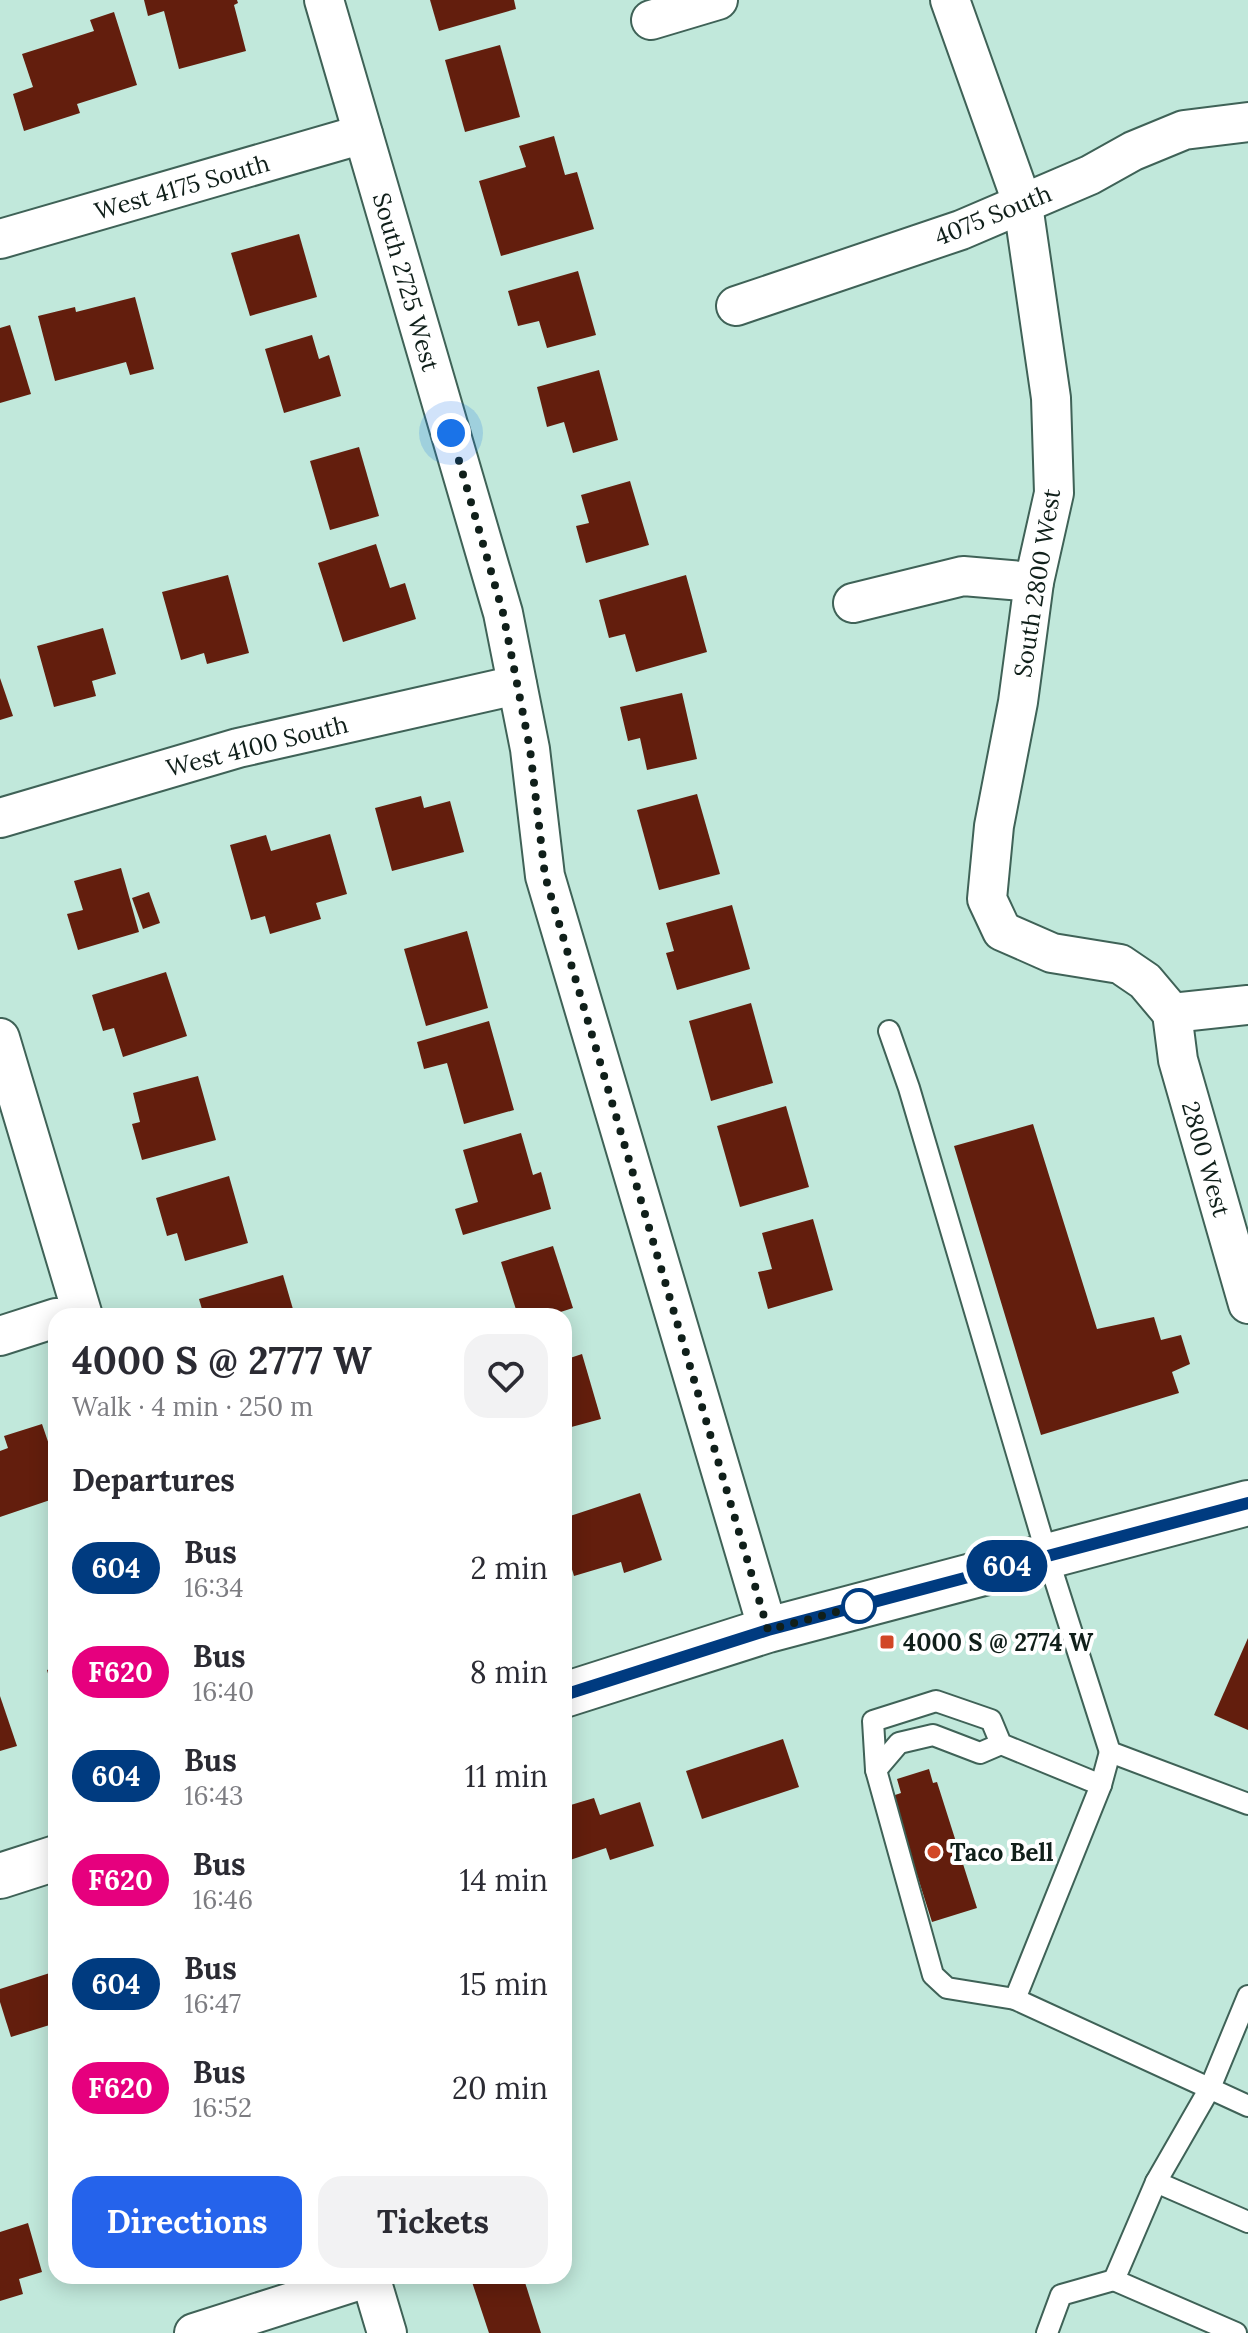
<!DOCTYPE html>
<meta charset="utf-8">
<style>
body{margin:0;font-family:Lora,serif;background:#f2f2f3;color:#2b2b33;height:100vh;display:flex;flex-direction:column;font-size:30px;white-space:nowrap}
*{box-sizing:border-box;margin:0}
p{font-size:26px;color:#7c7c81}
.icon{flex:none;width:44px;height:44px;fill:none;stroke:currentColor;stroke-width:2;stroke-linecap:round;stroke-linejoin:round}
.map{position:relative;flex:1;overflow:hidden}
.details{position:absolute;left:48px;top:1308px;width:524px;height:976px;display:flex;flex-direction:column;background:#fff;border-radius:24px;box-shadow:0 4px 20px #0003}
.details>*{flex:none}
.badge{padding:0 16px;border-radius:26px;font-size:28px;line-height:52px}
.you{position:absolute;width:40px;height:40px;margin:-20px;border:6px solid #fff;border-radius:50%;background:#1a73e8;box-shadow:0 0 0 12px #1a73e833}
.map>.badge{position:absolute;translate:-50% -50%;box-shadow:0 0 0 4px #fff}
h2{padding:0 24px;font-size:30px;line-height:72px}
.round{display:grid;place-items:center;flex:none;width:84px;height:84px;border-radius:24px;background:#f2f2f3}
.summary{display:flex;align-items:center;justify-content:space-between;height:136px;padding:0 24px}
h1{font-size:38px;font-weight:700;line-height:60px}
.primary-button{display:flex;gap:16px;margin-top:auto;padding:16px 24px}
.primary-button a{flex:1;height:92px;border-radius:24px;background:#2563eb;color:#fff;font-size:32px;font-weight:700;line-height:92px;text-align:center}
.primary-button a+a{background:#f2f2f3;color:#2b2b33}
ul{padding:0;list-style:none}
li{display:flex;align-items:center;gap:24px;height:104px;padding:0 24px}
li div{flex:1}
li b{display:block;font-size:30px}
li em{font-style:normal}
li .badge{min-width:88px;font-weight:700;text-align:center}
.map>svg:first-child{display:block}
</style>
<div class="map">
<svg width="1248" height="2333" viewBox="0 0 1248 2333">
<rect width="100%" height="100%" fill="#c1e8db"/>
<g fill="#631e0d">
<polygon points="144,0 237,0 238,3 234,5 246,51 179,69 164,11 148,16"/>
<polygon points="430,0 514,0 516,9 439,31"/>
<polygon points="114,12 137,85 77,104 80,113 24,131 13,94 33,87 22,54 94,31 90,20"/>
<polygon points="500,45 520,117 465,132 445,60"/>
<polygon points="554,136 565,175 577,172 594,229 501,256 479,181 526,167 519,146"/>
<polygon points="299,234 317,297 250,316 231,253"/>
<polygon points="578,271 596,335 547,348 539,321 518,326 508,291"/>
<polygon points="135,297 154,369 130,375 126,362 55,381 38,316 75,307 76,312"/>
<polygon points="10,325 31,394 0,403 0,328"/>
<polygon points="312,335 319,359 329,355 341,396 284,413 265,349"/>
<polygon points="599,370 618,440 573,453 564,422 547,427 537,387"/>
<polygon points="359,447 379,516 330,530 310,461"/>
<polygon points="630,481 649,545 586,563 576,526 589,523 581,495"/>
<polygon points="376,544 390,588 405,583 416,619 343,642 318,563"/>
<polygon points="228,575 249,653 207,664 204,653 181,660 162,592"/>
<polygon points="686,575 707,652 636,672 625,634 609,638 599,600"/>
<polygon points="103,628 116,674 92,681 96,696 54,707 37,646"/>
<polygon points="0,678 13,716 0,720"/>
<polygon points="682,693 697,759 647,770 640,738 628,741 620,707"/>
<polygon points="697,794 720,874 659,890 637,810"/>
<polygon points="421,796 424,808 450,801 464,852 392,871 375,808"/>
<polygon points="330,834 347,894 316,903 321,919 270,934 265,916 251,920 230,845 266,835 271,851"/>
<polygon points="121,868 139,932 78,950 67,914 83,910 74,881"/>
<polygon points="149,892 160,923 143,929 132,898"/>
<polygon points="732,905 750,969 677,990 666,953 674,951 666,923"/>
<polygon points="467,931 488,1008 426,1026 404,949"/>
<polygon points="166,972 187,1036 123,1057 114,1028 103,1031 92,995"/>
<polygon points="751,1003 773,1083 711,1101 689,1021"/>
<polygon points="489,1021 514,1110 464,1124 447,1063 424,1069 417,1042"/>
<polygon points="198,1076 216,1140 142,1160 132,1124 140,1122 133,1093"/>
<polygon points="786,1106 809,1187 740,1207 717,1126"/>
<polygon points="1033,1124 1097,1329 1154,1317 1161,1340 1181,1335 1190,1364 1172,1372 1179,1393 1041,1435 954,1146"/>
<polygon points="521,1133 533,1175 541,1172 551,1209 463,1235 455,1209 478,1202 463,1150"/>
<polygon points="229,1176 248,1243 185,1261 177,1233 167,1236 156,1198"/>
<polygon points="813,1219 833,1290 768,1309 758,1272 772,1269 762,1233"/>
<polygon points="553,1246 573,1308 548,1316 518,1316 501,1262"/>
<polygon points="283,1275 295,1316 204,1316 199,1299"/>
<polygon points="582,1354 601,1419 564,1429 564,1360"/>
<polygon points="42,1424 56,1465 56,1498 0,1517 0,1451 8,1448 4,1436"/>
<polygon points="640,1493 662,1560 624,1573 621,1562 574,1576 564,1543 564,1518"/>
<polygon points="1248,1638 1248,1730 1214,1715"/>
<polygon points="56,1667 56,1698 55,1698 47,1670"/>
<polygon points="0,1696 17,1746 0,1751"/>
<polygon points="783,1739 799,1787 702,1819 686,1771"/>
<polygon points="929,1769 933,1783 937,1782 977,1908 932,1922 892,1796 901,1793 897,1779"/>
<polygon points="594,1798 600,1815 640,1802 654,1846 610,1860 606,1848 564,1862 564,1807"/>
<polygon points="56,1971 56,2023 11,2037 0,2002 0,1989"/>
<polygon points="28,2223 42,2272 19,2279 23,2294 0,2301 0,2232"/>
<polygon points="470,2276 523,2276 541,2333 489,2333"/>
</g>
<g fill="none" stroke-linecap="round" stroke-linejoin="round">
<defs>
<g id="service">
<polyline points="889,1031 909,1088 1047,1555 1110,1752 1248,1804"/>
<polyline points="1110,1752 1101,1785 1015,1999 1248,2106"/>
<polyline points="876,1770 899,1743 933,1735 980,1753 1001,1744"/>
<polyline points="1015,1999 947,1988 933,1975 876,1770 873,1721 936,1701 991,1720 1001,1744 1101,1785"/>
<polyline points="1156,2182 1248,2222"/>
<polyline points="1047,2333 1061,2295 1114,2280"/>
<polyline points="1236,2333 1114,2280 1156,2182 1210,2088 1248,1996"/>
</g>
<g id="minor">
<polyline points="324,0 503,613 530,749 545,876 768,1630"/>
<polyline points="950,0 1023,205 1051,398 1054,493 1034,582 1018,702 994,826 987,899 1002,931 1052,953 1120,964 1145,981 1172,1013"/>
<polyline points="651,20 718,0"/>
<polyline points="0,239 363,134"/>
<polyline points="736,306 961,230 1090,175 1133,151 1184,130 1248,122"/>
<polyline points="853,603 963,576 1034,582"/>
<polyline points="0,818 238,748 517,685"/>
<polyline points="1172,1013 1178,1060 1248,1304"/>
<polyline points="1172,1013 1248,1005"/>
<polyline points="0,1038 83,1316"/>
<polyline points="0,1336 56,1318"/>
<polyline points="370,2276 387,2333"/>
<polyline points="194,2333 370,2277"/>
</g>
<g id="tertiary">
<polyline points="564,1695 768,1630 1248,1503"/>
<polyline points="0,1876 56,1858"/>
</g>
</defs>
<use href="#service" stroke="#3f6257" stroke-width="24"/>
<use href="#minor" stroke="#3f6257" stroke-width="42"/>
<use href="#tertiary" stroke="#3f6257" stroke-width="48"/>
<use href="#service" stroke="#fff" stroke-width="20"/>
<use href="#minor" stroke="#fff" stroke-width="38"/>
<use href="#tertiary" stroke="#fff" stroke-width="44"/>
</g>
<g fill="none" stroke-linecap="round" stroke-linejoin="round">
<defs>
<polyline id="line" points="564,1695 768,1630 1248,1503"/>
</defs>
<use href="#line" stroke="#fff" stroke-width="18"/>
<use href="#line" stroke="#003b80" stroke-width="12"/>
<polyline stroke="#101f1a" stroke-width="8" stroke-dasharray="0 14.4" points="451,433 503,613 530,749 545,876 768,1630 859,1606"/>
</g>
<circle fill="#fff" stroke="#003b80" stroke-width="4" cx="859" cy="1606" r="16"/>
<g fill="#d14726" stroke="#fff" stroke-width="3">
<rect x="879" y="1634" width="16" height="16" rx="4"/>
<circle cx="934" cy="1852" r="8"/>
</g>
<g text-anchor="middle" dominant-baseline="central" stroke-width="8" stroke-linejoin="round" paint-order="stroke">
<g font-size="24" fill="#101f1a" stroke="#fff">
<text transform="translate(182 187) rotate(-16)">West 4175 South</text>
<text transform="translate(993 215) rotate(-22)">4075 South</text>
<text transform="translate(406 282) rotate(74)">South 2725 West</text>
<text transform="translate(1037 583) rotate(-81)">South 2800 West</text>
<text transform="translate(257 746) rotate(-14)">West 4100 South</text>
<text transform="translate(1206 1159) rotate(74)">2800 West</text>
</g>
<g font-size="24" font-weight="bold" fill="#101f1a" stroke="#fff" text-anchor="start">
<text x="903" y="1642">4000 S @ 2774 W</text>
<text x="950" y="1852">Taco Bell</text>
</g>
</g>
</svg>
<div class="you" style="left:451px;top:433px"></div>
<b class="badge" style="left:1007px;top:1566px;background:#003b80;color:#fff">604</b>
<section class="details">
<div class="summary"><div><h1>4000 S @ 2777 W</h1><p>Walk · 4 min · 250 m</p></div><a class="round"><svg class="icon" aria-label="heart" viewBox="0 0 24 24"><path d="M12 20l-8-8c-3-5 5-10 8-4 3-6 11-1 8 4z"/></svg></a></div>
<h2>Departures</h2>
<ul>
<li><span class="badge" style="background:#003b80;color:#fff">604</span><div><b>Bus</b><p>16:34</p></div><em>2 min</em></li>
<li><span class="badge" style="background:#e6007e;color:#fff">F620</span><div><b>Bus</b><p>16:40</p></div><em>8 min</em></li>
<li><span class="badge" style="background:#003b80;color:#fff">604</span><div><b>Bus</b><p>16:43</p></div><em>11 min</em></li>
<li><span class="badge" style="background:#e6007e;color:#fff">F620</span><div><b>Bus</b><p>16:46</p></div><em>14 min</em></li>
<li><span class="badge" style="background:#003b80;color:#fff">604</span><div><b>Bus</b><p>16:47</p></div><em>15 min</em></li>
<li><span class="badge" style="background:#e6007e;color:#fff">F620</span><div><b>Bus</b><p>16:52</p></div><em>20 min</em></li>
</ul>
<div class="primary-button"><a>Directions</a><a>Tickets</a></div>
</section>
</div>
